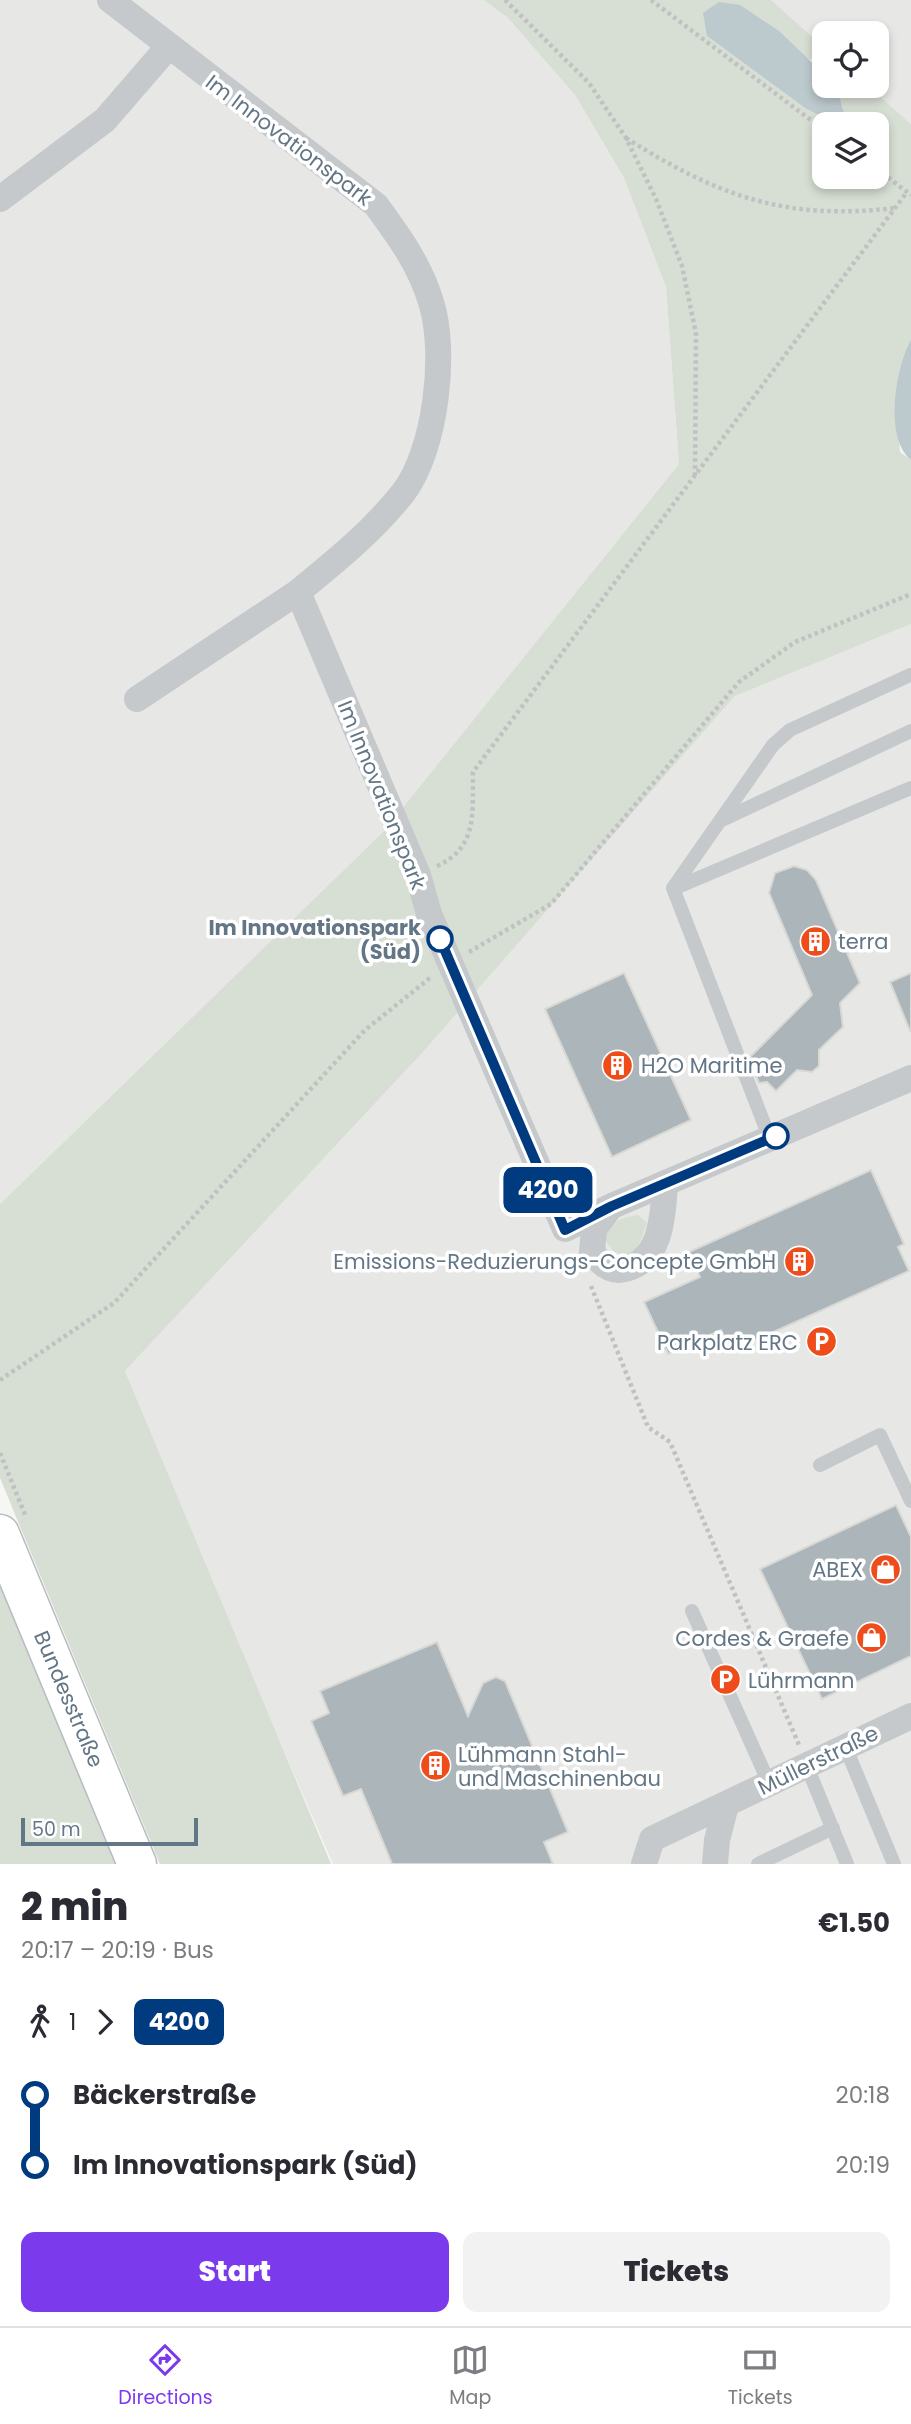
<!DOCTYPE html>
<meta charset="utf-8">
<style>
body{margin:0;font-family:Poppins,sans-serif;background:#f2f2f3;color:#2b2b33;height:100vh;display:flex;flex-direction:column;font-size:26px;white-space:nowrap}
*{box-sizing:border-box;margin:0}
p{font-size:23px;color:#7c7c81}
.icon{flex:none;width:38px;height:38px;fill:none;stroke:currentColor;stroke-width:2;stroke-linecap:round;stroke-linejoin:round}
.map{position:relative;height:1864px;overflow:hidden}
.sheet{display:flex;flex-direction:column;background:#fff;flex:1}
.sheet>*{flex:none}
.badge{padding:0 14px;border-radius:10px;font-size:24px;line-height:46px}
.tools{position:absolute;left:812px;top:21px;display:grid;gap:14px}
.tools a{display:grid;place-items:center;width:77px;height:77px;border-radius:14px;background:#fff;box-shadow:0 4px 10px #0003;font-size:35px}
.scale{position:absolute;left:21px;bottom:18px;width:177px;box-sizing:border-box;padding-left:7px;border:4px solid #637685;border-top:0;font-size:19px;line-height:24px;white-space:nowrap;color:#637685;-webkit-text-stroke:5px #fff;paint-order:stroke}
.map>.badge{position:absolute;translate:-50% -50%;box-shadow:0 0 0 4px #fff}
.legs{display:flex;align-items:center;gap:10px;height:77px;padding:0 21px;font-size:23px}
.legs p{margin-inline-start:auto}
.headline{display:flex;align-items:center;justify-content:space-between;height:119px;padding:0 21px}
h1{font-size:38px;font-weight:800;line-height:52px}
.cta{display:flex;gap:14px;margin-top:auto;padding:14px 21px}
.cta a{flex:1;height:80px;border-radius:14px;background:#7c3aed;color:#fff;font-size:28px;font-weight:800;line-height:80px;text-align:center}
.cta a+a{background:#f2f2f3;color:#2b2b33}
ul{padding:0 21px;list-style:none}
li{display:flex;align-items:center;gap:24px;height:70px;font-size:26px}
li i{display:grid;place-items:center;width:10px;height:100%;margin:0 9px;background:currentColor}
li i::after{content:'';width:18px;height:18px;margin:-9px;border:5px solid;border-radius:50%;background:#fff}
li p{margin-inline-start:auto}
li:first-child i{background:linear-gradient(#0000 50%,currentColor 0)}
li:last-child i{background:linear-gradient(currentColor 50%,#0000 0)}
.tab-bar{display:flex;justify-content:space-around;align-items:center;height:98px;border-top:2px solid #e1e1e2;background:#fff;font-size:19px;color:#7c7c81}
.tab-bar a{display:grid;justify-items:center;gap:4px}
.tab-bar .active{color:#7c3aed}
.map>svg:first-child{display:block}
</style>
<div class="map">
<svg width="911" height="1864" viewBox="0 0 911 1864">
<rect width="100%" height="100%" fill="#f6f6f2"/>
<g fill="#e7e8e6">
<polygon points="0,0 484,0 508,18 575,95 624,178 666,287 679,464 384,831 0,1204"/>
<polygon points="771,0 911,0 911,124 868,86 877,86 877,33 824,33 824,47"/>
<polygon points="911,624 911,1864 333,1864 237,1643 125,1371 423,1052 735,696"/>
</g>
<g fill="#d7ded3" fill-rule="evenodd">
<path d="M484 0H771L824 47V74L813 60 707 36 805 108 832 122 837 89 834 86H868L911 124V340L896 394 900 452 911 460V624L735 696 423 1052 125 1371 331 1864H160L0 1478V1204L384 831 679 464 666 287 624 178 575 95 508 18ZM824 124H877V177H824Z"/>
<path d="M638 1215 647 1223 638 1247 630 1256C616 1255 610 1250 605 1238 611 1220 621 1218 638 1215Z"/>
<polygon points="0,1534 137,1864 0,1864"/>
</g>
<g fill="#bcc9cd">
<polygon points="719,2 740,5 779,31 824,74 824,86 837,89 844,114 832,122 805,108 707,36 703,13"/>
<path d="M911 340V460C884 439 895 368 911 340Z"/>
</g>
<g fill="#acb5ba" stroke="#d8d8d5" stroke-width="2">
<polygon points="794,866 807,870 816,880 860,983 840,1003 843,1027 819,1050 819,1066 812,1072 797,1070 776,1091 767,1082 759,1083 749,1058 812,995 769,893 775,873"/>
<polygon points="624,973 691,1120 612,1157 545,1009"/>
<polygon points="911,973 911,1031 910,1031 890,982"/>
<polygon points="871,1170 904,1244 898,1247 909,1271 731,1351 721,1330 668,1354 644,1302 700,1277 689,1252"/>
<polygon points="896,1505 911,1537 911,1656 822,1699 760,1569"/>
<polygon points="437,1642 468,1716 483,1683 496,1677 505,1681 568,1832 544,1842 553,1864 392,1864 361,1789 343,1796 311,1721 329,1713 320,1691"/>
</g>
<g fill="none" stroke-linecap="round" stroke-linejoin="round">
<defs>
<polyline id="primary" points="0,1534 137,1864"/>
</defs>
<use href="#primary" stroke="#b8bcc0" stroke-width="41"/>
<g stroke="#bfc1c3" stroke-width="4.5" stroke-dasharray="3.5 3.5" stroke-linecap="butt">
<polyline points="505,0 589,83 626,138 656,199 682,266 696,334 695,475"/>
<polyline points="651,0 824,130"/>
<path d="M626 138C718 196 785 221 895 208"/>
<polyline points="877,169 911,195"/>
<path d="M437 866C479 847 472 811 473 772L907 192"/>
<polyline points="469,952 551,904 739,682 795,642 911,594"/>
<polyline points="591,1286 648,1427 670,1442 799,1745"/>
<polyline points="0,1380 114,1303 365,1030 430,978"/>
<polyline points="0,1453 26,1517"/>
</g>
<g stroke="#c5c9cc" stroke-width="14">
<polyline points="722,820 911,731"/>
<polyline points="675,888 911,788"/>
<polyline points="770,1139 673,888 773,745 790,730 910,675"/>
<polyline points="820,1465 880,1435 911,1501"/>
<polyline points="692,1611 769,1783"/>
<polyline points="845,1746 894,1864"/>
<polyline points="806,1764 847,1864"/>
<polyline points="758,1864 833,1828"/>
</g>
<g stroke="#c5c9cc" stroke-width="26">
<path d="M110 0 376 205C398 235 420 265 431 302 447 352 436 450 403 493 373 531 336 561 298 592L418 875 429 914 565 1229 612 1206 911 1078"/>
<polyline points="0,199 105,120 168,47"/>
<polyline points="137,699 298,592"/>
<path d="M609 1209 594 1229 592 1252C600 1263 610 1273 625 1269 662 1260 663 1215 665 1184"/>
<polyline points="644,1864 652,1839 911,1716"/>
<polyline points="715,1864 717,1840 726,1805"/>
</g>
<use href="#primary" stroke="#fff" stroke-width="38"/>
</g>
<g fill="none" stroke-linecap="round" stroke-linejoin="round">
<defs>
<polyline id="line-1" points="440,939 565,1230 612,1206 776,1136"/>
</defs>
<use href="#line-1" stroke="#fff" stroke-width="16"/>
<use href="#line-1" stroke="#003b80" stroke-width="10"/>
</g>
<defs>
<symbol id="building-disc" viewBox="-11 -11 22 22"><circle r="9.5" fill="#ee4d1b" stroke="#fff"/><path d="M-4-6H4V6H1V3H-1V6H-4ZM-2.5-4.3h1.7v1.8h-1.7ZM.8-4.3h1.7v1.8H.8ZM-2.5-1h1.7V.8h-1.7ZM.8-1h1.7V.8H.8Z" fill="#fff"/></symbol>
<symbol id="parking-disc" viewBox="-11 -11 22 22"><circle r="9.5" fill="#ee4d1b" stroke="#fff"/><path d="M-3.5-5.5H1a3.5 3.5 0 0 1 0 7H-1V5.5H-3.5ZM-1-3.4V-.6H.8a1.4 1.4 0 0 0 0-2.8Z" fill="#fff"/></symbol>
<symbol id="shop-disc" viewBox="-11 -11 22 22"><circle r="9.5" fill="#ee4d1b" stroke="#fff"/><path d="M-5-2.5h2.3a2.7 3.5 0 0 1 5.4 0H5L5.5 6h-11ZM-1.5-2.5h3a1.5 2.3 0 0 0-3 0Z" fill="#fff"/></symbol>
</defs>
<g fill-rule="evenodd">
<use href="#building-disc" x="798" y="924" width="35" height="35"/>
<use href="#building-disc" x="600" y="1048" width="35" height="35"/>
<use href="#building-disc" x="782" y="1244" width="35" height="35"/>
<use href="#parking-disc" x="804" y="1324" width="35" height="35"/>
<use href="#shop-disc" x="868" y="1552" width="35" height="35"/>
<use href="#shop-disc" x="854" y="1620" width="35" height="35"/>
<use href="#parking-disc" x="708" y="1662" width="35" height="35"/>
<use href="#building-disc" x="418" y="1748" width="35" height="35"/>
</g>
<g fill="#fff" stroke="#003b80" stroke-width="3.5">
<circle cx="440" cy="939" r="12"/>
<circle cx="776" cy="1136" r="12"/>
</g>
<g text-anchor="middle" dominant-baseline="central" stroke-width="7" stroke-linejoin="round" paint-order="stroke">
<g font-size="21" fill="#637685" stroke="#fff">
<text transform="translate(289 140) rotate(37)">Im Innovationspark</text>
<text transform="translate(382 795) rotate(68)">Im Innovationspark</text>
<text transform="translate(69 1699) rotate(67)">Bundesstraße</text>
<text transform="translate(818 1760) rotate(-26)">Müllerstraße</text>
</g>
<g font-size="21" font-weight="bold" fill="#637685" stroke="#fff" text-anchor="end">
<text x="421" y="927">Im Innovationspark<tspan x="421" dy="24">(Süd)</tspan></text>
</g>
<g font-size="21" fill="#637685" stroke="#fff" text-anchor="start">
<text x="838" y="941">terra</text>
<text x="641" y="1065">H2O Maritime</text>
<text x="776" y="1261" text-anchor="end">Emissions-Reduzierungs-Concepte GmbH</text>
<text x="798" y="1342" text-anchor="end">Parkplatz ERC</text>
<text x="863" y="1569" text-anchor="end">ABEX</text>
<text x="849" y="1638" text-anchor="end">Cordes &amp; Graefe</text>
<text x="748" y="1680">Lührmann</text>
<text x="458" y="1754">Lühmann Stahl-<tspan x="458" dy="24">und Maschinenbau</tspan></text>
</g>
</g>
</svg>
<div class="tools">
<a><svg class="icon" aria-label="locate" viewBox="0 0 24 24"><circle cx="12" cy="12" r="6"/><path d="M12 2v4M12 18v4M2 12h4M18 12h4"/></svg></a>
<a><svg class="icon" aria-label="layers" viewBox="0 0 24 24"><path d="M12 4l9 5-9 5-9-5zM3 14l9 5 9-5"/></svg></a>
</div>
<div class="scale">50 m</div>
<b class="badge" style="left:548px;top:1190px;background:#003b80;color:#fff">4200</b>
</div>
<section class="sheet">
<div class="headline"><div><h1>2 min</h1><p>20:17 – 20:19 · Bus</p></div><b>€1.50</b></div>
<div class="legs"><svg class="icon" aria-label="walk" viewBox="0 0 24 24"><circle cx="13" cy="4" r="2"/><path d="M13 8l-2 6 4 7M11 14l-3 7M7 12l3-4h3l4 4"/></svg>1<svg class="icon" aria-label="forward" viewBox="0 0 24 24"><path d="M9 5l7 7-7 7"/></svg><b class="badge" style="background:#003b80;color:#fff">4200</b></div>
<ul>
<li><i style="color:#003b80"></i><b>Bäckerstraße</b><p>20:18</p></li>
<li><i style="color:#003b80"></i><b>Im Innovationspark (Süd)</b><p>20:19</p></li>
</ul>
<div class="cta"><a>Start</a><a>Tickets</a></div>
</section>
<nav class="tab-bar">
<a class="active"><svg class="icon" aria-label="directions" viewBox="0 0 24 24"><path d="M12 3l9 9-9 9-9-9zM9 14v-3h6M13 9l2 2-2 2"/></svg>Directions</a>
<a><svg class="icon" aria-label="map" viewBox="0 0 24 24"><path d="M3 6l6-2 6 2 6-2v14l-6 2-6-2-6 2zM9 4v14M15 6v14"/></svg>Map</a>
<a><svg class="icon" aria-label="tickets" viewBox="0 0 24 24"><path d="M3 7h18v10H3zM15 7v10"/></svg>Tickets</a>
</nav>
